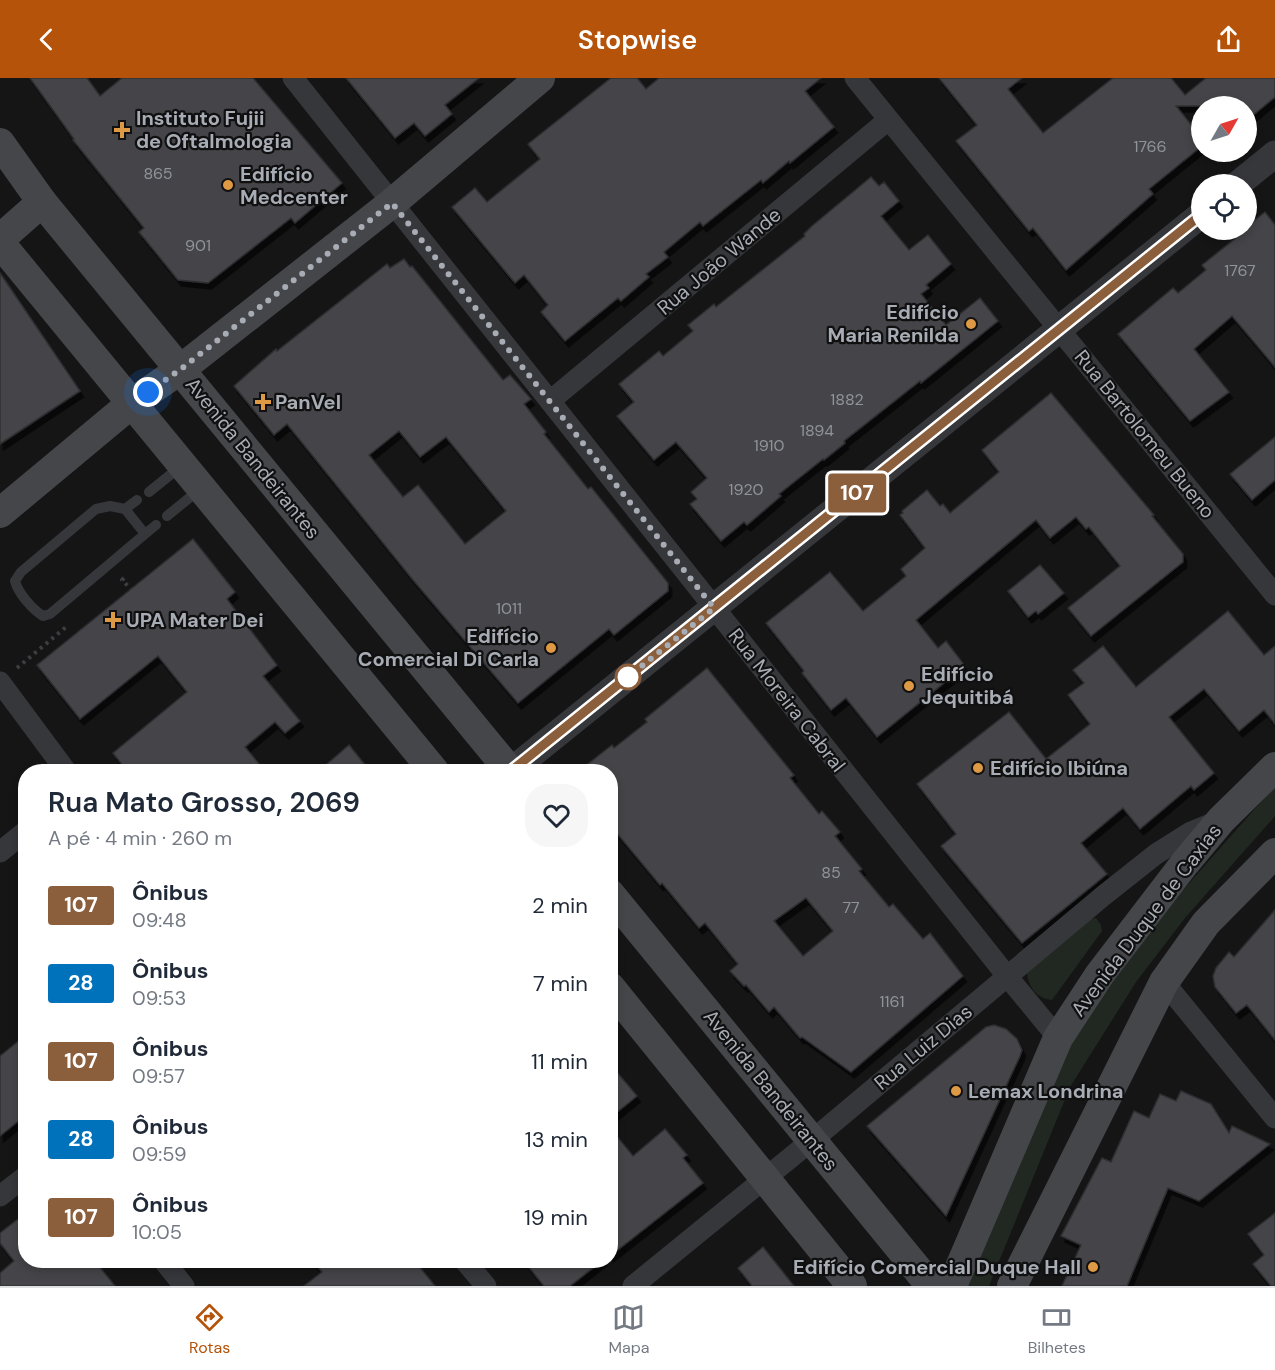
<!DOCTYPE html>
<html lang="pt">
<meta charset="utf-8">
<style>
body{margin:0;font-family:"DM Sans",sans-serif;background:#f6f6f7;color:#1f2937;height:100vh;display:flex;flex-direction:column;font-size:22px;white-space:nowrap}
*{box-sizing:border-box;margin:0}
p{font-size:20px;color:#747a83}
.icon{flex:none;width:33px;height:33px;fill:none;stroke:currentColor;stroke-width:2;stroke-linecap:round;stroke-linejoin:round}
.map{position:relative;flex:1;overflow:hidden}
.details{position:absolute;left:18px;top:686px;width:600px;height:504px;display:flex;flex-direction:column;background:#fff;border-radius:24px;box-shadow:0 3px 9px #0003}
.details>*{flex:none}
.badge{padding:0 12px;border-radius:4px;font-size:21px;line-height:39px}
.needle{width:39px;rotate:51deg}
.buttons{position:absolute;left:1191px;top:18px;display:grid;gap:12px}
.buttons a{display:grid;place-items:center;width:66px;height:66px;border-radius:50%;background:#fff;box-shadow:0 3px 9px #0003;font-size:30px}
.you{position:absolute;width:30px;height:30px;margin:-15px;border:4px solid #fff;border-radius:50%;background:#1a73e8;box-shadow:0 0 0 9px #1a73e833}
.map>.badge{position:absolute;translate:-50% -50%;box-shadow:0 0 0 3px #fff}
.round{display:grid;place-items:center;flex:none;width:63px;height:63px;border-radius:24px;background:#f6f6f7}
.head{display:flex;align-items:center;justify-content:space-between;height:102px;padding:0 30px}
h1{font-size:28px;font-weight:600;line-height:45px}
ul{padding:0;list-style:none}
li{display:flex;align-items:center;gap:18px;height:78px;padding:0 30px}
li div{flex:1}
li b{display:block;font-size:22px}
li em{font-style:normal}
li .badge{min-width:66px;font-weight:700;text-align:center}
header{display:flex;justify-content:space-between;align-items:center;height:78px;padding:0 30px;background:#b45309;color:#fff;font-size:27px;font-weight:600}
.menu{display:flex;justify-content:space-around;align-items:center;height:84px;border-top:2px solid #e0e1e3;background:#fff;font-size:16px;color:#747a83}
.menu a{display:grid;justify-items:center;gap:3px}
.menu .selected{color:#b45309}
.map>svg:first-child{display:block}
</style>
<header><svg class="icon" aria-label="back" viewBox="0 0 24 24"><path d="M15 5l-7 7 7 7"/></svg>Stopwise<svg class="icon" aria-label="share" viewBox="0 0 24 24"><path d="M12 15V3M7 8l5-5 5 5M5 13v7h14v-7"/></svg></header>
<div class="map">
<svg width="1275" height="1208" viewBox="0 0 1275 1208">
<defs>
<filter id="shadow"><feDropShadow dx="3.5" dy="6" stdDeviation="0" flood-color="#0009"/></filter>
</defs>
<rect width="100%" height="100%" fill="#151516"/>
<g fill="#212821">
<polygon points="1275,708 1275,738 1185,840 1136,904 1070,1009 989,1208 960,1208 1079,942 1138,863"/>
<path d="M1096 840 1101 847 1102 853 1052 922C1036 920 1029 910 1027 895L1087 841Z"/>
</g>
<g fill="#444549" stroke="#2f2f32" stroke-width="1.5" fill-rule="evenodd" filter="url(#shadow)">
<polygon points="30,0 87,0 100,18 122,0 253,0 342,105 295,145 291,140 208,205 178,202 139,154 144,150 73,62 74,61"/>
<polygon points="346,0 479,0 445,27 452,36 425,58 414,45 395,60"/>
<polygon points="611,0 637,0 646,11 659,0 821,0 805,13 834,49 790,85 789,83 763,105 761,102 703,148 700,144 664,174 668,179 646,196 649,199 621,223 618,220 565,263 541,234 548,227 524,197 515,205 452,129 475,110 487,124 540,81 528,66"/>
<polygon points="939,0 1022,0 1008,11 1043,55 1113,0 1171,0 1185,17 1206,0 1275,0 1275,19 1246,43 1246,28 1176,28 1202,60 1202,68 1149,111 1153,116 1066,192 1033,150 1029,153 956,63 977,47"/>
<polygon points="871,99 879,108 884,104 899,123 881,138 909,172 928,157 951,186 926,207 929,210 921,216 946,247 980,220 998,243 921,305 920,303 844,363 845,365 824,382 823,381 779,416 781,418 747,447 744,444 721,463 690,426 697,421 691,414 707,400 676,364 654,382 617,338 634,324 619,306 659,273 663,278 693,253 688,247 714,226 716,229 775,182 805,158 804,156 812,148"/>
<polygon points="1265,134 1275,147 1275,289 1232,238 1194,271 1229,314 1190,343 1118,256 1173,210 1178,215 1206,192 1202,187 1246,152 1249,147"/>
<path d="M404 181 410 189 412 188 503 302 510 297 531 321 524 326 546 354 544 356 588 411 591 409 668 505V513L614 557 609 551 518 625 413 502 287 346 274 357 234 308 276 271 277 273 387 186 390 190ZM399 353 420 379 446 359 506 433 465 466 418 407 403 419 369 377Z"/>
<polygon points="0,195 80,313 0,366"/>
<polygon points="1051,315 1154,437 1152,438 1183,476 1183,484 1091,558 1068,530 1120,488 1089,449 1086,451 1076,439 1050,460 1036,442 916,542 938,570 946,563 965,588 877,659 846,620 831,632 802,595 804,593 766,545 830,494 863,533 906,498 901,491 925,470 900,437 903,435 902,433 927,412 940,428 943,426 950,435 999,394 982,372"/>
<polygon points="1275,359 1275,402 1252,422 1230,396"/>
<polygon points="193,461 235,514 227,521 277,587 263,598 300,643 285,655 275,644 245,669 265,693 127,693 113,675 187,614 158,578 80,641 37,587"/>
<polygon points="1040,487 1064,515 1038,536 1036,533 1028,539 1008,513"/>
<polygon points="1228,533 1264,577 1275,568 1275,646 1264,632 1239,653 1204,611 1169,639 1214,695 1194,712 1191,708 1140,751 1123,730 1081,765 1107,796 1022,865 941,768 956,756 917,706 1009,634 1046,681 1090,646 1068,617 1084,605 1073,592 1103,568 1136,609"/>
<path d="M707 590 794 697 790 700 819 736 822 733 840 754 835 758 862 791 859 793 889 829 893 826 923 861 930 855 963 898 851 994 802 959 800 960 774 929 769 934 746 907 744 908 730 893 738 886 705 845 699 850 662 805 660 807 610 747V693H579L612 667 614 670 647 644 645 641ZM806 820 833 853 803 878 774 843Z"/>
<polygon points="349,667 370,693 319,693"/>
<polygon points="1275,832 1275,962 1247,927 1236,935 1215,909 1213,898 1216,890 1229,874 1234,879"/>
<polygon points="994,947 1006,951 1017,961 1022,972 1020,978 946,1138 867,1048 986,949"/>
<polygon points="26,957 26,1037 0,1058 0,978"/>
<polygon points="610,986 637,1018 610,1040"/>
<polygon points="1181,1013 1211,1026 1229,1055 1232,1048 1270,1066 1199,1123 1168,1110 1127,1208 1062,1208 1081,1167 1061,1158 1102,1080 1111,1084 1134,1033 1149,1040 1160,1016 1176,1023"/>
<polygon points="610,1050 633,1078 665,1051 687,1077 683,1080 703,1105 610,1178"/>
<polygon points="26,1135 26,1182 94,1182 115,1208 0,1208 0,1195 14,1183 0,1165 0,1155"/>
<polygon points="1275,1135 1275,1208 1271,1208 1253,1186 1264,1177 1248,1156"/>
<polygon points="763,1169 794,1208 752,1208 738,1190"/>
<polygon points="312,1182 414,1182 435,1208 304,1208 322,1194"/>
<polygon points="523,1182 603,1182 570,1208 544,1208"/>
</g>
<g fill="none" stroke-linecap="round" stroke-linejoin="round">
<g stroke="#3c3e41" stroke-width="4" stroke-dasharray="3 4.5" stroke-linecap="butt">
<polyline points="124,500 122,502 131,511"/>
<polyline points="17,590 66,549"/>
</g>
<g stroke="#36373b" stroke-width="10">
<polyline points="149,414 180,389"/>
<polyline points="125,431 137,422"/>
<polyline points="167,438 199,412"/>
<path d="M145 456 125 431 110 428 96 431 21 494 15 503C18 515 32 531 43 538L50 536 145 456 156 447"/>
</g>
<g stroke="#36373b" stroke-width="21">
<polyline points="293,0 1007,898 1058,960"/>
<polyline points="855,0 1275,517"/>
<polyline points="550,323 888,42"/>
<polyline points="0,604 66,693"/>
<polyline points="0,774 26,753"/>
<polyline points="1164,904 1275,1040"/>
<polyline points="0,1118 26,1098"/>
<polyline points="163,1182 184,1208"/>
<polyline points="464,1182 486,1208"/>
<polyline points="633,1208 822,1054 1103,818 1156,776 1191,754 1218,743"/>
</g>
<g stroke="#36373b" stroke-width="27">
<polyline points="1238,106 1275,76"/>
<polyline points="511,693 1202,136"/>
</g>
<g stroke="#44464a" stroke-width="30">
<polyline points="0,65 42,124 510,693"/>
<polyline points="0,161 42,124"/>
<polyline points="0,165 434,693"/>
<polyline points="0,435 132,325 181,291 392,125 540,0"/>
<polyline points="610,816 931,1208"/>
<polyline points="610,909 852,1208"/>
<polyline points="952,1208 1058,960 1100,896 1185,785 1221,742 1275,689"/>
<polyline points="1012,1208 1164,904 1206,845 1275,775"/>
</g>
</g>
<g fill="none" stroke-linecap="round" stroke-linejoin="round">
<defs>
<polyline id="line" points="511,693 1202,136"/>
</defs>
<use href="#line" stroke="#fff" stroke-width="14"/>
<use href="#line" stroke="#8b5e3c" stroke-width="9"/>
<polyline stroke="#a8adb5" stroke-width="6" stroke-dasharray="0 10.8" points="148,314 181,291 392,125 714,530 622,604 628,599"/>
</g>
<g fill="#de9944" stroke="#101011" stroke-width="2">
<path d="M119 43h6v6h6v6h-6v6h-6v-6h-6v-6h6z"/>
<circle cx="228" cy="107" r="6"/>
<circle cx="971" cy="246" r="6"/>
<path d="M260 315h6v6h6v6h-6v6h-6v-6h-6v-6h6z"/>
<path d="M110 533h6v6h6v6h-6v6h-6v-6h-6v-6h6z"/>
<circle cx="551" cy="570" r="6"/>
<circle cx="909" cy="608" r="6"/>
<circle cx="978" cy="690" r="6"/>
<circle cx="956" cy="1013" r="6"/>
<circle cx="1093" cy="1189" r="6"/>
</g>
<circle fill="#fff" stroke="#8b5e3c" stroke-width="3" cx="628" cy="599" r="12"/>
<g text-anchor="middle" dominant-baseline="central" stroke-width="4.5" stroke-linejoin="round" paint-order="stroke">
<g font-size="16" fill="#8f939a">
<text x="1150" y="68">1766</text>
<text x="158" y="95">865</text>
<text x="198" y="167">901</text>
<text x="1240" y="192">1767</text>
<text x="847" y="321">1882</text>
<text x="817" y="352">1894</text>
<text x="769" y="367">1910</text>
<text x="746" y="411">1920</text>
<text x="509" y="530">1011</text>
<text x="831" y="794">85</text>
<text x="851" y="829">77</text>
<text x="892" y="923">1161</text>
</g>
<g font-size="20" font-weight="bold" fill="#a8adb5" stroke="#101011" text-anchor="start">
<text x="136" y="40">Instituto Fujii<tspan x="136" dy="23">de Oftalmologia</tspan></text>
<text x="240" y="96">Edifício<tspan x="240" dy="23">Medcenter</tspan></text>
<text x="959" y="234" text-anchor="end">Edifício<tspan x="959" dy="23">Maria Renilda</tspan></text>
<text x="275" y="324">PanVel</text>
<text x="126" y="542">UPA Mater Dei</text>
<text x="539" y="558" text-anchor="end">Edifício<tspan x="539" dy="23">Comercial Di Carla</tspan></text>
<text x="921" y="596">Edifício<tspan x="921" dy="23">Jequitibá</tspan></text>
<text x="990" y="690">Edifício Ibiúna</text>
<text x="968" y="1013">Lemax Londrina</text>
<text x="1081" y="1189" text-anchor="end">Edifício Comercial Duque Hall</text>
</g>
<g font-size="20" fill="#a8adb5" stroke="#101011">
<text transform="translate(719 183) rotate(-40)">Rua João Wande</text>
<text transform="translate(1145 356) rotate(51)">Rua Bartolomeu Bueno</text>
<text transform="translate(253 380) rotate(51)">Avenida Bandeirantes</text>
<text transform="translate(787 622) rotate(52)">Rua Moreira Cabral</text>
<text transform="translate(1146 842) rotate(-53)">Avenida Duque de Caxias</text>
<text transform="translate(923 969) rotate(-40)">Rua Luiz Dias</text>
<text transform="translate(771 1012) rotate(51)">Avenida Bandeirantes</text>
</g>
</g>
</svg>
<div class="buttons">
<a><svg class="needle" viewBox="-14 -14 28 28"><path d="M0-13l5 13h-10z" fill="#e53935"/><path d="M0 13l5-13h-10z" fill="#747a83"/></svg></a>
<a><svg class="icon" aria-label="locate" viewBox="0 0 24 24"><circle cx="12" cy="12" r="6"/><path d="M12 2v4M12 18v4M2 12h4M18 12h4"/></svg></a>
</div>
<div class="you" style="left:148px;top:314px"></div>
<b class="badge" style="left:857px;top:415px;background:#8b5e3c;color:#fff">107</b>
<section class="details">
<div class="head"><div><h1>Rua Mato Grosso, 2069</h1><p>A pé · 4 min · 260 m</p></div><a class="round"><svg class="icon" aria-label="heart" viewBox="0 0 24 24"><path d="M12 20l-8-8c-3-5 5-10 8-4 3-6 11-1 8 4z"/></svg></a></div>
<ul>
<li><span class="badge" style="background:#8b5e3c;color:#fff">107</span><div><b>Ônibus</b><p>09:48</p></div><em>2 min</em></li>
<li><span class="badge" style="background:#0072bc;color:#fff">28</span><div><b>Ônibus</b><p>09:53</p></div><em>7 min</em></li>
<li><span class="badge" style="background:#8b5e3c;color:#fff">107</span><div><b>Ônibus</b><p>09:57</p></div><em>11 min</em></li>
<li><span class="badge" style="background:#0072bc;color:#fff">28</span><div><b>Ônibus</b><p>09:59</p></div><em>13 min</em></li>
<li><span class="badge" style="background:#8b5e3c;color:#fff">107</span><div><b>Ônibus</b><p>10:05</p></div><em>19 min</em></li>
</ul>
</section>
</div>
<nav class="menu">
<a class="selected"><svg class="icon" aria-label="directions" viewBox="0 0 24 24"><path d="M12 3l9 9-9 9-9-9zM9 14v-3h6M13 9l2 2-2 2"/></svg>Rotas</a>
<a><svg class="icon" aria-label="map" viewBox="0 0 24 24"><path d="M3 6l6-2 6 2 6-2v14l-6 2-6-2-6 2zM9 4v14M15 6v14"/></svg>Mapa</a>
<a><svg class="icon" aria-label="tickets" viewBox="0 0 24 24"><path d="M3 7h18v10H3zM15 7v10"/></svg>Bilhetes</a>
</nav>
